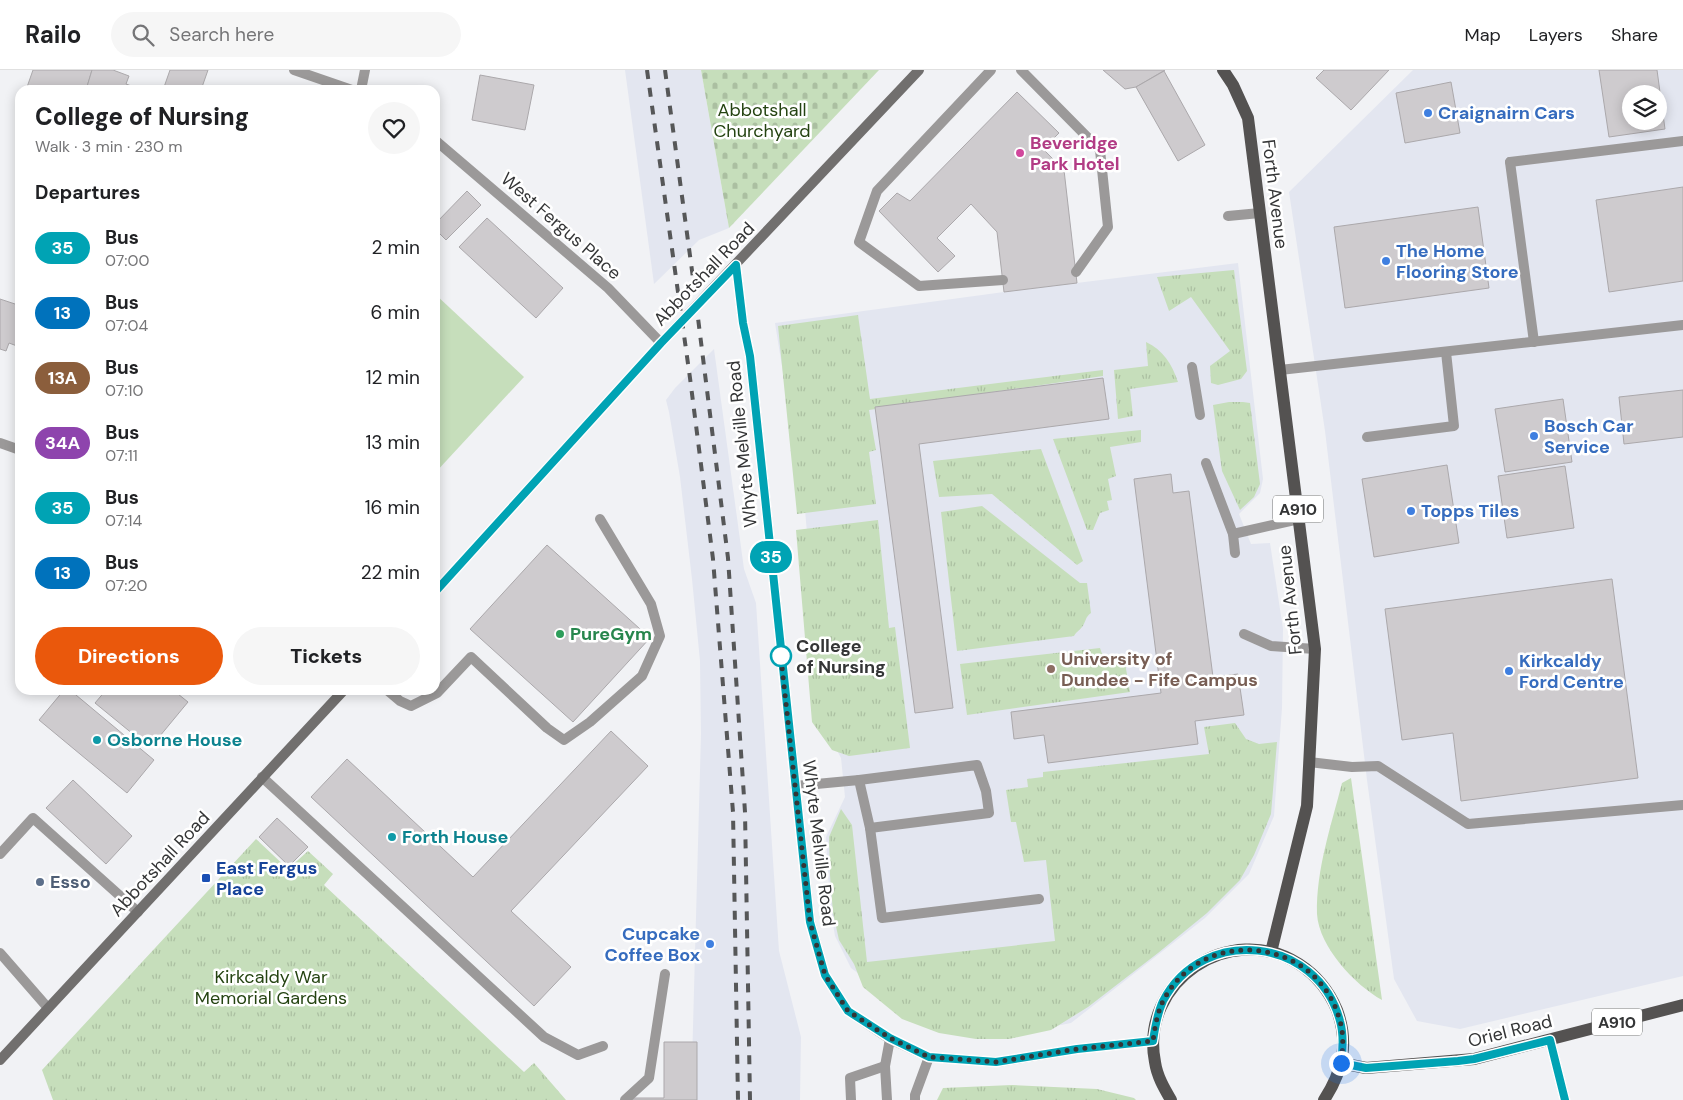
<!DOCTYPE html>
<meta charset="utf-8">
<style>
body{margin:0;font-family:"DM Sans",sans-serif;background:#f6f6f6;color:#202124;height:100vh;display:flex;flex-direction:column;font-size:19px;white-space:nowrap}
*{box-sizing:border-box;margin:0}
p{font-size:16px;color:#757577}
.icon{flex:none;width:28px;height:28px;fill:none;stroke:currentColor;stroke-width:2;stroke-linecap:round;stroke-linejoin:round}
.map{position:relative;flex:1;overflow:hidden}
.panel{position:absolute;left:15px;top:15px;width:425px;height:610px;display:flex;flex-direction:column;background:#fff;border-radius:15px;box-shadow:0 2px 12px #0003}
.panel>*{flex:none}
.badge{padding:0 10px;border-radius:16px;font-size:18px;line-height:32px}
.controls{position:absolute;left:1622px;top:15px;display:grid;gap:10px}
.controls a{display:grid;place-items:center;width:45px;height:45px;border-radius:50%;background:#fff;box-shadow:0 2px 12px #0003;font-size:25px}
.you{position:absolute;width:25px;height:25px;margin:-12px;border:4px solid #fff;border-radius:50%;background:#1a73e8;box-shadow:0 0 0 8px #1a73e833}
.map>.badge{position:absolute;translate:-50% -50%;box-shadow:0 0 0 2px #fff}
h2{padding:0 20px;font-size:19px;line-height:45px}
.round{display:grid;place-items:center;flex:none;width:52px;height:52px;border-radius:26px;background:#f6f6f6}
.summary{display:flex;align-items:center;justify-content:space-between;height:85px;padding:0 20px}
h1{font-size:24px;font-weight:800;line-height:38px}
.cta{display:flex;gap:10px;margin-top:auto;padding:10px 20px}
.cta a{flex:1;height:58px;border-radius:30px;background:#ea580c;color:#fff;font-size:20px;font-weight:800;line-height:58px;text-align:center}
.cta a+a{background:#f6f6f6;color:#202124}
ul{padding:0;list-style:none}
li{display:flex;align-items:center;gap:15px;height:65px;padding:0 20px}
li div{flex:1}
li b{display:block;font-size:19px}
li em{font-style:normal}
li .badge{min-width:55px;font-weight:700;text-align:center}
header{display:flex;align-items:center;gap:30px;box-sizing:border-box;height:70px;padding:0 25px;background:#fff;border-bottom:1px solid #e0e0e0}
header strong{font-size:24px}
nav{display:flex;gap:28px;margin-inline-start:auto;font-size:18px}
.search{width:350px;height:45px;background:#f6f6f6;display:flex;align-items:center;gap:12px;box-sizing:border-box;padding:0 18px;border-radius:28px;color:#757577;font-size:19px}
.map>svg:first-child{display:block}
</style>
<header>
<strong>Railo</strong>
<div class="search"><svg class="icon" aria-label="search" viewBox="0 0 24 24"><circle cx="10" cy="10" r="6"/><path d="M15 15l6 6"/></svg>Search here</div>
<nav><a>Map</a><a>Layers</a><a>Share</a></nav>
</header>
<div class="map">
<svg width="1683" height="1030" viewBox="0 0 1683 1030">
<defs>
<pattern id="grass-tufts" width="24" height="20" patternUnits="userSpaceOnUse" patternTransform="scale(1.25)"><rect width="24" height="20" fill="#c6debb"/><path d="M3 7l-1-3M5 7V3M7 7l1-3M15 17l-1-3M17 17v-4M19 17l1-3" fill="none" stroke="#abbfa1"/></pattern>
<pattern id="cemetery-stones" width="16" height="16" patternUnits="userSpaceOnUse" patternTransform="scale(1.25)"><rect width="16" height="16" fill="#c6debb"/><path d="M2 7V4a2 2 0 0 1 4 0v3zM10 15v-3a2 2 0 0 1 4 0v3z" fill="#abbfa1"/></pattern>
</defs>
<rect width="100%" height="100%" fill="#f1f2f5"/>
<g fill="#e3e6f0" fill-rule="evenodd">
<polygon points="625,0 701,0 729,158 699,170 654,214"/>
<path d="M1413 0H1683V906L1460 959 1417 951 1394 909 1367 710 1325 361 1289 122ZM1631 24H1659V51H1631Z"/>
<polygon points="1238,193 1263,409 1260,423 1239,444 1251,474 1270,473 1283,559 1282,638 1274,746 1249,804 1205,848 1071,953 1031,961 887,925 851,898 835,866 830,836 826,767 845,727 841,688 824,656 805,440 775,253 1004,222"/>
<polygon points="714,279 744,499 756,533 779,881 801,967 800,1030 691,1030 701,664 700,591 692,509 680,407 669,342 666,330 675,318"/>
</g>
<g fill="url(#grass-tufts)">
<polygon points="1234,200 1247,301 1241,309 1218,315 1211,313 1210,296 1230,281 1191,227 1169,241 1157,207"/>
<polygon points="858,245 870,329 1103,300 1103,306 869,340 876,380 869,382 876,434 797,444 778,256"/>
<path d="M1146 272C1163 280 1172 294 1178 312L1130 319 1133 346 1118 349 1114 300 1148 296Z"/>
<polygon points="1229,332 1243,332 1250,333 1260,414 1254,427 1240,440 1222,401 1213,335"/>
<polygon points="1141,360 1141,372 1110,377 1116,406 1108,409 1112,430 1107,431 1109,440 1100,443 1093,460 1087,460 1053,369"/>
<polygon points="1041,379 1083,491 1077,495 992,424 939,427 933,391"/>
<path d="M982 436 1080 513H1087L1091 543C1085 547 1086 552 1082 557 1079 561 1077 561 1074 566L957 581 941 442Z"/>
<polygon points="878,450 889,558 895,557 910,678 849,686 832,680 812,652 796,460"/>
<path d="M1100 578C1104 592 1111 594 1125 593L1130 622 967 645 960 594Z"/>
<polygon points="1235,653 1246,669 1259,674 1277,672 1271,744 1254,785 1240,810 1207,843 1158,883 1088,937 1051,960 1009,969 976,969 939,963 902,949 863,917 854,894 839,870 833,843 830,805 829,767 841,739 852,755 867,892 1055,871 1046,790 1024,792 1016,752 1011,752 1006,720 1028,717 1027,709 1043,707 1043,702 1209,684 1204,657"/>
<path d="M1351 708 1382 930C1355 915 1319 877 1317 844 1316 800 1331 756 1342 713Z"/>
<polygon points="256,769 288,799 308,781 333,804 324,815 524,1002 534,993 566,1030 53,1030 42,1000"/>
<polygon points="1012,1015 1097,1019 1134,1028 1136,1030 937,1030 943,1018"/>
</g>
<polygon fill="url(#cemetery-stones)" points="701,0 879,0 729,158"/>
<polygon fill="#c6debb" points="435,224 524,307 435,403"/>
<g fill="#cecbce" stroke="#aba8ab" fill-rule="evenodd">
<polygon points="33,0 92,0 86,20 26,20"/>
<polygon points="92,0 113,0 129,6 126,14 142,20 86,20"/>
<polygon points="170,0 208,0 201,20 163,20"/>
<polygon points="1103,0 1165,0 1136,17 1125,19"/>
<polygon points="1324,0 1389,0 1351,40 1316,8"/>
<path d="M1599 0H1657L1665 59 1609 67ZM1631 24H1659V51H1631Z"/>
<polygon points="1164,1 1205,75 1178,91 1136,17"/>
<polygon points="480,5 534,15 525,60 472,50"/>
<polygon points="1451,12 1460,63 1405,73 1396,23"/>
<polygon points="1017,22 1059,63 1043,79 1064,100 1077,213 1004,222 997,162 971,134 937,168 955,186 938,202 879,141 897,123 910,131"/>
<polygon points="1683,117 1683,211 1609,222 1596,130"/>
<polygon points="467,121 481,135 446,170 435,159 435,154"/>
<polygon points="1478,137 1489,218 1345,238 1334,157"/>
<polygon points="487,148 563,218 536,248 459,177"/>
<polygon points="0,229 18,235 20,229 20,266 17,276 9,273 6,281 0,279"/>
<polygon points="1103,308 1109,349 919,374 953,638 915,643 875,337"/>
<polygon points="1683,320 1683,367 1624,374 1619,327"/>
<polygon points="1563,329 1572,392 1505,402 1495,339"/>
<polygon points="1447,395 1459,473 1374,487 1362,409"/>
<polygon points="1565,396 1574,458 1507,468 1498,406"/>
<polygon points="1171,404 1173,423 1189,421 1213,607 1238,604 1244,645 1195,651 1198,674 1048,693 1044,665 1014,669 1011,642 1161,623 1134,409"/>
<polygon points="547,475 650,568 573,652 470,559"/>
<polygon points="1612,509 1638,708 1461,731 1453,663 1402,670 1385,539"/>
<polygon points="64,620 70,620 154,690 127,723 39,650"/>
<polygon points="106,620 173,620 188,632 150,678 95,633"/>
<polygon points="611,661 648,696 511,841 571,897 534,936 311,727 347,689 473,807"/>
<polygon points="73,710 132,766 106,794 46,738"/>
<polygon points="277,748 308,777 289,796 259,767"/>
<polygon points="664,972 697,972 697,1030 629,1030 629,1028 664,1028"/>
</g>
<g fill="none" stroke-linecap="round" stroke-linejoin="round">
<g stroke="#9b9999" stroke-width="10">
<polyline points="991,0 877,121 859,172 919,216 1003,210"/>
<polyline points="1021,0 1100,80 1108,157 1076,202"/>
<polyline points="1510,92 1683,71"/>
<polyline points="1228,146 1260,143"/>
<polyline points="1192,297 1200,345"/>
<polyline points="1367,367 1454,356 1446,282"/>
<polyline points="1206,393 1233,464"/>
<polyline points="1235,483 1233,464 1299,449"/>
<polyline points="1244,564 1271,576 1315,579"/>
<polyline points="387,620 400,631 411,636 437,623 471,587 547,658 564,670 590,652 642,606 660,566 651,534 600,449"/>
<polyline points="1309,692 1352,697 1378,696 1468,754 1683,735"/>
<polyline points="262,707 544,967 578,985 603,976"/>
<polyline points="859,710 977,695 986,721 989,743 870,758"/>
<polyline points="795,716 859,710 870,758 882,848 1039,829"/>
<polyline points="0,784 33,748 138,842"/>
<polyline points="0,883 48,938"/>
<polyline points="625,1030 649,1008 665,904"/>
<polyline points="851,1030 850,1008 885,996"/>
<polyline points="887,1030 885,996 890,969"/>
<polyline points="915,1030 915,1025 929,987"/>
</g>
<g stroke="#9b9999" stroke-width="10">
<polyline points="361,20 365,0"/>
<polyline points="1510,92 1534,272"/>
<polyline points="736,195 743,253 750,286 810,851 825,905 848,941 890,969 929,987 997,992 1077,979 1153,971"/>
<polyline points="1280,300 1683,255"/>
<polyline points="0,373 20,380"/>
<polyline points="1550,970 1565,1030"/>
</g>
<g stroke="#9b9999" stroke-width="10">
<polyline points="294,0 352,20"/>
<polyline points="435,70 608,218 661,273"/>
</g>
<g stroke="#716f6e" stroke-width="10">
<polyline points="435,522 661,273 919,0"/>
<polyline points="0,990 344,620"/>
</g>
<g stroke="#545251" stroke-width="12">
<polyline points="1223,0 1233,15 1248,48 1315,579 1307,736 1271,882"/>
<polyline points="1341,993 1366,998 1474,989 1683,935"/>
<path d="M1171 1030C1164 1018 1157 1006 1155 992 1139 912 1230 850 1299 894 1316 905 1329 921 1337 940 1349 973 1343 1001 1324 1030"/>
</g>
<g stroke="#565758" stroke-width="4" stroke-dasharray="9 9" stroke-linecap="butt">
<polyline points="647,0 690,308 713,489 733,742 738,1030"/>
<polyline points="665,0 693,208 728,488 745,742 750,1030"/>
</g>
</g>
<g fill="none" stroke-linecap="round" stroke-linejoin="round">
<defs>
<path id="line" d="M435 522 661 273 736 195 743 253 750 286 810 852 825 905 848 941 890 968 929 987 996 992 1077 979 1153 971C1155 957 1157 944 1163 931 1203 854 1318 867 1340 951 1344 965 1343 979 1341 993L1366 998 1458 991 1474 989 1550 970 1565 1030"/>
</defs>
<use href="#line" stroke="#fff" stroke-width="11"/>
<use href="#line" stroke="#00a3b4" stroke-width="8"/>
<path stroke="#343536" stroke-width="5" stroke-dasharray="0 9" d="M781 586 780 579 810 852 825 905 848 941 890 968 929 987 996 992 1077 979 1153 971C1155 957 1157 944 1163 931 1203 854 1318 867 1340 951 1344 965 1343 979 1341 993"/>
</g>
<g fill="#3f7fe0" stroke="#fff" stroke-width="2">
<circle cx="1428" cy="43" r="5"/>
<circle cx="1386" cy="191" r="5"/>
<circle cx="1534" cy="366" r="5"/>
<circle cx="1411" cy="441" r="5"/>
<circle cx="1509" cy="601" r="5"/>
<circle cx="710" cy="874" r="5"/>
</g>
<circle fill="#d1479c" stroke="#fff" stroke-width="2" cx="1020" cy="83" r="5"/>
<circle fill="#2e9e5b" stroke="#fff" stroke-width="2" cx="560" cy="564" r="5"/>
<circle fill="#fff" stroke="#00a3b4" stroke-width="2.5" cx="781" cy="586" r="10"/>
<circle fill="#8d6e63" stroke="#fff" stroke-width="2" cx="1051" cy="599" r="5"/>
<g fill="#0f9aa8" stroke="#fff" stroke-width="2">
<circle cx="97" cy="670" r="5"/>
<circle cx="392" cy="767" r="5"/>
</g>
<rect fill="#1a4fb4" stroke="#fff" stroke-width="2" x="201" y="803" width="10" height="10" rx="2.5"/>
<circle fill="#5c6f8a" stroke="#fff" stroke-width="2" cx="40" cy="812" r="5"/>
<g text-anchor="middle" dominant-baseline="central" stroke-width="5" stroke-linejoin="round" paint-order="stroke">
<g fill="#fff" stroke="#717272" stroke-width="1">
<rect x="1273" y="425.5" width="50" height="27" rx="4"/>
<rect x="1592" y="938.5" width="50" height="27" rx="4"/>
</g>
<g font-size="16" font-weight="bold" fill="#343536">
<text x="1298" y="439">A910</text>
<text x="1617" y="952">A910</text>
</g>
<g font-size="18" fill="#244311" stroke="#fff">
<text x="762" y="40">Abbotshall<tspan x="762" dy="21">Churchyard</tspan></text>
<text x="271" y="907">Kirkcaldy War<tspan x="271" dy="21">Memorial Gardens</tspan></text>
</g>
<g font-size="18" font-weight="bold" fill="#366cbe" stroke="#fff" text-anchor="start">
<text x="1438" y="43">Craignairn Cars</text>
<text x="1396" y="181">The Home<tspan x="1396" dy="21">Flooring Store</tspan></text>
<text x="1544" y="356">Bosch Car<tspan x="1544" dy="21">Service</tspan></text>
<text x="1421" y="441">Topps Tiles</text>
<text x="1519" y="591">Kirkcaldy<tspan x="1519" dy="21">Ford Centre</tspan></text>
<text x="700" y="864" text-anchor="end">Cupcake<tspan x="700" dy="21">Coffee Box</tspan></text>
</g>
<g font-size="18" font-weight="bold" fill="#b23c85" stroke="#fff" text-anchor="start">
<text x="1030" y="73">Beveridge<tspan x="1030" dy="21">Park Hotel</tspan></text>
</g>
<g font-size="18" fill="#343536" stroke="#fff">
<text transform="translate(1275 124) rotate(83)">Forth Avenue</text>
<text transform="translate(561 156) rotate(41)">West Fergus Place</text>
<text transform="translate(704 204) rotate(-46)">Abbotshall Road</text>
<text transform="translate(742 374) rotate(-96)">Whyte Melville Road</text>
<text transform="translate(1290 530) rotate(-96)">Forth Avenue</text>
<text transform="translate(819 773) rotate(83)">Whyte Melville Road</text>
<text transform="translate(160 794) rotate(-47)">Abbotshall Road</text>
<text transform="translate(1510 961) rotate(-14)">Oriel Road</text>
</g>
<g font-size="18" font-weight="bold" fill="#27864d" stroke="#fff" text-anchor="start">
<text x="570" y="564">PureGym</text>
</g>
<g font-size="18" font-weight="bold" fill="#343536" stroke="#fff" text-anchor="start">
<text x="796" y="576">College<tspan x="796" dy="21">of Nursing</tspan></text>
</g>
<g font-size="18" font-weight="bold" fill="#785e54" stroke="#fff" text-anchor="start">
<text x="1061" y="589">University of<tspan x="1061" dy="21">Dundee - Fife Campus</tspan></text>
</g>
<g font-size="18" font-weight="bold" fill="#0d838f" stroke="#fff" text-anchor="start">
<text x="107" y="670">Osborne House</text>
<text x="402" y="767">Forth House</text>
</g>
<g font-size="18" font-weight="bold" fill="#164399" stroke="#fff" text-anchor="start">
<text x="216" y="798">East Fergus<tspan x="216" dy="21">Place</tspan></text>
</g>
<g font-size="18" font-weight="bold" fill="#4e5e75" stroke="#fff" text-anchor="start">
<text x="50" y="812">Esso</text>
</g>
</g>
</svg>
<div class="controls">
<a><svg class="icon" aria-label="layers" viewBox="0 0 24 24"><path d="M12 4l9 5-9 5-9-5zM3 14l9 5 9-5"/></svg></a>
</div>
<div class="you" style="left:1341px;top:993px"></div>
<b class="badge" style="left:771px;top:487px;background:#00a3b4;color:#fff">35</b>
<section class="panel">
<div class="summary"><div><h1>College of Nursing</h1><p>Walk · 3 min · 230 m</p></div><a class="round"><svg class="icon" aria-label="heart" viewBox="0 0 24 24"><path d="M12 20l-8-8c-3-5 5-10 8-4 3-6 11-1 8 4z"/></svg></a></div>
<h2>Departures</h2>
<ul>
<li><span class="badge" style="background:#00a3b4;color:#fff">35</span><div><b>Bus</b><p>07:00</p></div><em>2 min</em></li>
<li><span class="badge" style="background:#0072bc;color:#fff">13</span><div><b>Bus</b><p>07:04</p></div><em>6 min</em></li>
<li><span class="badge" style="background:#8b5e3c;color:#fff">13A</span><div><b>Bus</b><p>07:10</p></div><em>12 min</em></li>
<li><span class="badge" style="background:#8e44ad;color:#fff">34A</span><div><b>Bus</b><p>07:11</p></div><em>13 min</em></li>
<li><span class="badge" style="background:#00a3b4;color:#fff">35</span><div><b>Bus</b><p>07:14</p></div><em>16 min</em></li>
<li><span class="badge" style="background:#0072bc;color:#fff">13</span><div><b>Bus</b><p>07:20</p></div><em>22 min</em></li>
</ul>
<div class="cta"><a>Directions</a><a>Tickets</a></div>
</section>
</div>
